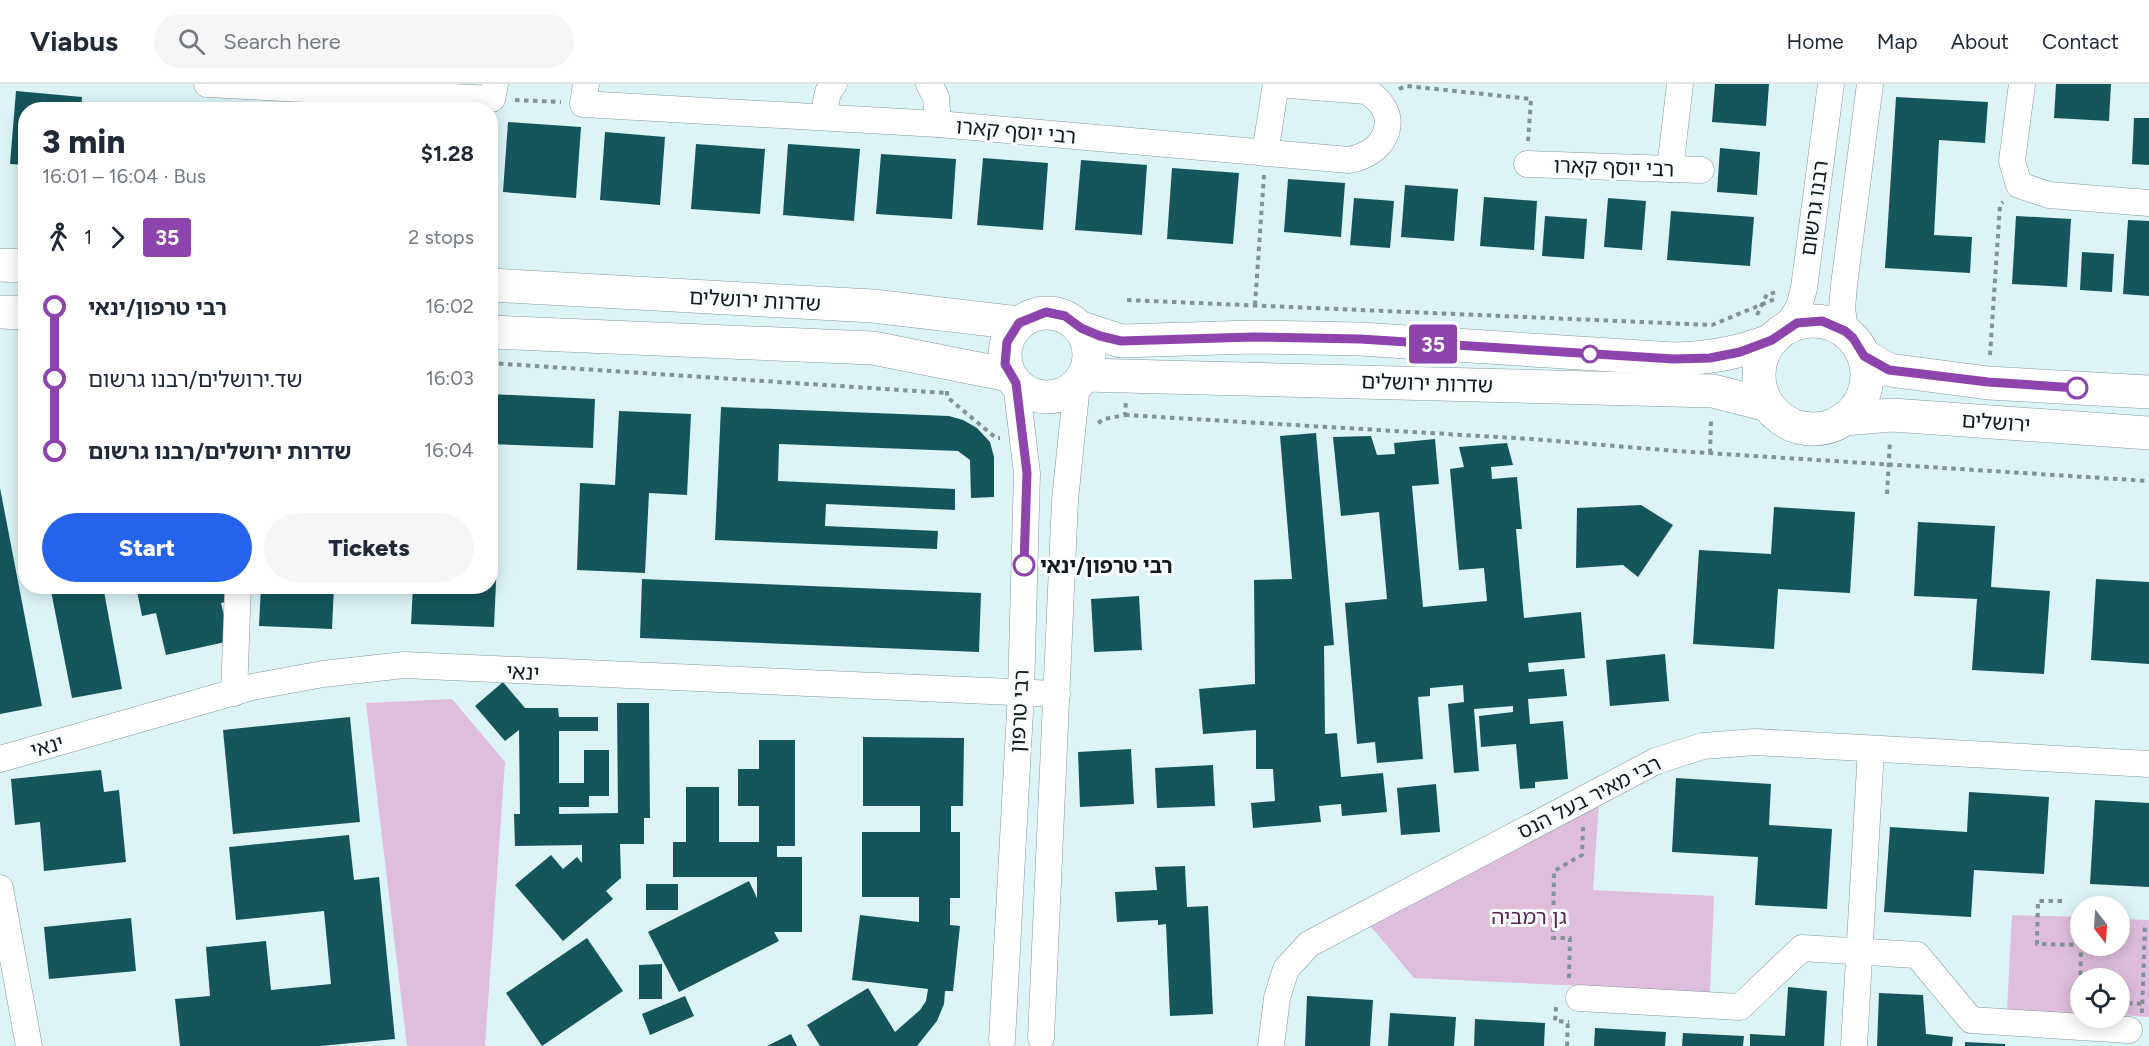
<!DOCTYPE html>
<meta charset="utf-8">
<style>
body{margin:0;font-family:Figtree,"Noto Sans Hebrew",sans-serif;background:#f6f6f7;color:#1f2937;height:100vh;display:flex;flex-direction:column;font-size:22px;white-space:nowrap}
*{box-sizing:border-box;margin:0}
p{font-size:20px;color:#747a83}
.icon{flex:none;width:33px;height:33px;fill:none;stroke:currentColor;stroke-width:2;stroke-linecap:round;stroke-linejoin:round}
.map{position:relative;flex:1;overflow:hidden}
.side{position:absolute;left:18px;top:18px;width:480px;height:492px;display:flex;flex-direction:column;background:#fff;border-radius:24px;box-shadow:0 3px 15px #0003}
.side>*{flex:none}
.badge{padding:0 12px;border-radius:4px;font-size:21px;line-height:39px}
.needle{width:39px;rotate:163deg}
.fabs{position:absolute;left:2070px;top:812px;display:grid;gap:12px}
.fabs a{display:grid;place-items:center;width:60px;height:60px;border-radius:50%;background:#fff;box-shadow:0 3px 15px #0003;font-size:30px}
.map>.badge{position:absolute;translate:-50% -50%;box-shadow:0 0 0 3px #fff}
.legs{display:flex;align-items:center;gap:9px;height:66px;padding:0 24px;font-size:20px}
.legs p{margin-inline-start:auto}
.head{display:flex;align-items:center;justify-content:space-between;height:102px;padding:0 24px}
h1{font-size:33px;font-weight:800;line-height:45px}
.button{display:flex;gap:12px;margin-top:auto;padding:12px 24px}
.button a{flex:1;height:69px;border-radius:36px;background:#2563eb;color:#fff;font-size:24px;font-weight:800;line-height:69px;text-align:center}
.button a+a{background:#f6f6f7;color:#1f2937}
ul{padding:0 24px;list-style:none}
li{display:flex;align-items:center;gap:21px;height:72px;font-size:22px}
li i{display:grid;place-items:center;width:9px;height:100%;margin:0 8px;background:currentColor}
li i::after{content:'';width:15px;height:15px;margin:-8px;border:4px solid;border-radius:50%;background:#fff}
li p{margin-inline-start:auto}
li:first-child i{background:linear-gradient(#0000 50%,currentColor 0)}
li:last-child i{background:linear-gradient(currentColor 50%,#0000 0)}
header{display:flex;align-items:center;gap:36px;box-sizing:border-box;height:84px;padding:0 30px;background:#fff;border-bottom:2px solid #e0e1e3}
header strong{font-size:28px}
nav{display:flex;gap:33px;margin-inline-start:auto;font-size:21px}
.search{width:420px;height:54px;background:#f6f6f7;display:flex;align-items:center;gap:15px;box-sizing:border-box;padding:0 21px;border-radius:33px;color:#747a83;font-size:22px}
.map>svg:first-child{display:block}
</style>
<header>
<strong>Viabus</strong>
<div class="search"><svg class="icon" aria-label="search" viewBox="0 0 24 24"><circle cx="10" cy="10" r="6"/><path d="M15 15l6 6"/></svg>Search here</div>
<nav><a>Home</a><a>Map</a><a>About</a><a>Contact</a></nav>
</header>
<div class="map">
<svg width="2149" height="962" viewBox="0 0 2149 962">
<rect width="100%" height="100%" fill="#ddf4f7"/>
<g fill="#dfbedc">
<polygon points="452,615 505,678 485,962 407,962 366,619"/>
<polygon points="1599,719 1593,806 1714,812 1710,908 1414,894 1367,838"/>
<polygon points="2012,831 2080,833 2080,861 2120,861 2120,835 2149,836 2149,933 2120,931 2120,894 2080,894 2080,930 2007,926"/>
</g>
<g fill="#14565c">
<polygon points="1715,0 1769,0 1766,42 1712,38"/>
<polygon points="2056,0 2111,0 2109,37 2054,34"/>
<polygon points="16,7 82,13 81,26 26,26 26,81 10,80"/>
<polygon points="1896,13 1988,18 1985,59 1939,56 1934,151 1972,153 1970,189 1885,184"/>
<polygon points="112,20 159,24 159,26 111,26"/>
<polygon points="2134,34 2149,34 2149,81 2132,80"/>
<polygon points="508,38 581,43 576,114 503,108"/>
<polygon points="605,48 665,53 660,121 600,116"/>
<polygon points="696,60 765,65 760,130 691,125"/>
<polygon points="788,60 860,65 854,137 783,131"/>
<polygon points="1720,64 1760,68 1757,111 1717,108"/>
<polygon points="881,70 956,75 952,135 876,130"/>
<polygon points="983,74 1048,79 1043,146 977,141"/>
<polygon points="1081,76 1147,81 1142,151 1075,146"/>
<polygon points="1172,84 1239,89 1233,160 1167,155"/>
<polygon points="1288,95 1345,99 1341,153 1284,148"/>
<polygon points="1405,101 1458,105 1454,157 1401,153"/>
<polygon points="1484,113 1537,117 1534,166 1480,162"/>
<polygon points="1354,114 1394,117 1390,164 1350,161"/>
<polygon points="1608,114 1646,117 1642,166 1604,163"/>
<polygon points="1671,127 1754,133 1750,182 1667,176"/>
<polygon points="1545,132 1587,135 1584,175 1542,172"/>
<polygon points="2016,132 2071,135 2067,203 2012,200"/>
<polygon points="2128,136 2149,137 2149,212 2123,210"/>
<polygon points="2082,168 2114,170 2112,208 2080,206"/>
<polygon points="490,310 595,315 593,364 490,360"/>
<polygon points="721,323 949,332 963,336 977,344 990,358 994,373 994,413 971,414 970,376 958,367 779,360 778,397 955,405 955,426 826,420 825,442 938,447 937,465 715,456"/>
<polygon points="619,327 691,330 687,411 649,409 645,489 577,486 580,399 615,401"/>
<polygon points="1316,349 1334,561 1324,562 1325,650 1337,649 1341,693 1383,689 1387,728 1342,732 1341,720 1319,722 1321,738 1253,744 1251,719 1275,717 1273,685 1256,685 1256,646 1203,650 1199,605 1255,600 1254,496 1292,495 1280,352"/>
<polygon points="1371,352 1377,371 1395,370 1394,359 1435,355 1439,400 1412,402 1423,523 1487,517 1484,484 1459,486 1450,385 1464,383 1459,363 1507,359 1513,381 1491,383 1492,395 1517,393 1522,445 1516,445 1524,534 1581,528 1585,574 1528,579 1529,588 1564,585 1567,612 1528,615 1530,640 1563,637 1568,695 1535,698 1535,704 1520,705 1516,660 1481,663 1479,632 1513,628 1513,622 1474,625 1479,687 1454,689 1448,620 1464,618 1463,601 1430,604 1430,612 1418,613 1423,675 1377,679 1375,658 1357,660 1345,519 1387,515 1379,428 1341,432 1333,353"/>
<polygon points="0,404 42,622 0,630"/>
<polygon points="1641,421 1673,441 1638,493 1623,481 1576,484 1577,424"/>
<polygon points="1774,423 1855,428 1850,509 1778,505 1774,565 1693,560 1699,466 1771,470"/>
<polygon points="1918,438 1995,442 1991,503 2050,507 2044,590 1972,586 1977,515 1914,512"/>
<polygon points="490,453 498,453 494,543 411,540 413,502 490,502"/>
<polygon points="642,495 981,509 979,568 640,554"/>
<polygon points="2096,495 2149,498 2149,580 2091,576"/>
<polygon points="77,502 103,502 122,605 72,614 51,507"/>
<polygon points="136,502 231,502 234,516 221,519 230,557 166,571 156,529 142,532"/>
<polygon points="261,502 334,502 332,545 259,542"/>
<polygon points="1139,512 1142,566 1094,568 1091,515"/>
<polygon points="1665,570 1669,617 1610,622 1606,576"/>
<polygon points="503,598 525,624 558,624 559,633 598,633 598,647 559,647 559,699 584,699 584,666 609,666 609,712 589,712 589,723 559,723 559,730 618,729 617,619 649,619 650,734 644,734 644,760 620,760 621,794 606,807 613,815 563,857 515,801 551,771 563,785 577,773 582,779 582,761 515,762 514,730 520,730 519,646 505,657 475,622"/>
<polygon points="350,633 360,738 233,750 223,646"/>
<polygon points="863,653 964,654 963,722 951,722 951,748 960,748 960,814 950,814 950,841 960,842 953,907 945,907 944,920 937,937 917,962 820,962 807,941 868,904 895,948 920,926 926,917 928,905 852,896 860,831 919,838 919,813 862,813 862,748 920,748 920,722 863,722"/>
<polygon points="759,656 795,656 795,762 777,762 777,773 802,773 802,848 774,848 779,857 679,908 648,848 749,797 757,814 757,793 673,793 673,758 686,758 686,703 719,703 719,758 759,758 759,722 738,722 738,685 759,685"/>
<polygon points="1131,665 1134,720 1080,723 1078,668"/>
<polygon points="1213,681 1215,722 1157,724 1155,684"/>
<polygon points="101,686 104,708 119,706 126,778 44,787 40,738 15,741 11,695"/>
<polygon points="1676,694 1771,700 1769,741 1832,745 1827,825 1755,821 1758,773 1672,768"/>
<polygon points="1436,700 1440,748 1401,751 1397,704"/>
<polygon points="1969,708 2049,713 2044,790 1974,786 1971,833 1884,828 1890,743 1967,748"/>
<polygon points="2095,716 2149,719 2149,803 2090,800"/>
<polygon points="349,751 354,796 379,793 395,955 320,962 180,962 175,915 210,912 206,863 266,857 271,906 331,900 324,827 236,836 229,763"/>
<polygon points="1185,782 1187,823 1208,822 1213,930 1170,932 1166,840 1158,841 1158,836 1117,838 1115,808 1157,806 1155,783"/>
<rect x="646" y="800" width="32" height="26"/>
<polygon points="131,834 136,887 49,895 44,843"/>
<polygon points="587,854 623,907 542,962 506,909"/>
<polygon points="662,880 662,915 639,915 639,881"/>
<polygon points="1788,903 1827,907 1824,962 1750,962 1750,950 1785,952"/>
<polygon points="1879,909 1923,911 1926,950 1953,953 1952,962 1877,962"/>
<polygon points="685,912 694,932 650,951 642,930"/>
<polygon points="1307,912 1373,916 1370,962 1305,962"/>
<polygon points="1390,929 1456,933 1454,962 1388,962"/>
<polygon points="1475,935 1545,939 1544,962 1474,962"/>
<polygon points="1595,944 1666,948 1665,962 1594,962"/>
<polygon points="1683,949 1744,952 1743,962 1682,962"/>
<polygon points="791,950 797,962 767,962"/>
<polygon points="1965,958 2005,960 2005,962 1965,962"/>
</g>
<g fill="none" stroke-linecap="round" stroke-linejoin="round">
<defs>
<g id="minor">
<polyline points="207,0 492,15 495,0"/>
<path d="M586 0 583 20 938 40 1349 76C1388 69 1404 30 1366 7L1276 0"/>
<polyline points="929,0 936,13 938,40"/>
<polyline points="2022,0 2012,77 2019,101 2049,111 2149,119"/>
<polyline points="823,33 828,8 834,0"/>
<polyline points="1265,69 1276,0"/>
<polyline points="1527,80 1701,86"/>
<polyline points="1670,85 1680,0"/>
<polyline points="1785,245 1799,223 1804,204 1831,0"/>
<polyline points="1845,247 1842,224 1844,201 1870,0"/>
<polyline points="234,609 238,502"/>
<polyline points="0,675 252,603 323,590 404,581 1057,610"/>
<polyline points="0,804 29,962"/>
<polyline points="1579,914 1740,923 1802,864 1917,871 1971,936 2129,946"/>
<polyline points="1041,954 1065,416 1077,300"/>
<polyline points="1002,956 1021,609 1027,389 1016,299"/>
<polyline points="1271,962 1277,914 1286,885 1309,860 1656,677 1703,662 1755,658 2149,680"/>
<polyline points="1854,962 1871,665"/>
</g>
<g id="major">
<polyline points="0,181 26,182"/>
<polyline points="490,201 873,222 1019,239"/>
<polyline points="0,228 26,229"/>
<circle cx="1047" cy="271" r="42"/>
<circle cx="1813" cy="291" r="54"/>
<path d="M1081 244 1121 257 1253 253 1360 255 1674 275C1710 274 1739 269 1772 256"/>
<polyline points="490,248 873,264 1009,291"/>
<polyline points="1864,272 1889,286 1988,299 2149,308"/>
<polyline points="1084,291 1713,307 1768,321"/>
<polyline points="1844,335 1892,331 2149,349"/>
</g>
</defs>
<use href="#minor" stroke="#849a9d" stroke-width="27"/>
<use href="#major" stroke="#849a9d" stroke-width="34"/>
<g stroke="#839395" stroke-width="4" stroke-dasharray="4.5 4.5" stroke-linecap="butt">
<polyline points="1399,5 1407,2 1531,15 1528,58"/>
<polyline points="515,16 561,18"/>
<polyline points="1127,216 1712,241 1775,215"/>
<polyline points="1255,221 1264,91"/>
<polyline points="1757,231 1767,210 1779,208"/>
<polyline points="1990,271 2000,121 2003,118"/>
<polyline points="490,279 946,309"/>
<polyline points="947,307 947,313 996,354 1000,354"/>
<polyline points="1125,331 1531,355 1676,367 2149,397"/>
<polyline points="1098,339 1104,335 1125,331 1126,317"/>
<polyline points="1710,369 1711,335"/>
<polyline points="1887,410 1890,357"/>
<polyline points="2062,817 2038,817 2037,860 2080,861"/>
<polyline points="1569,894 1570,854 1553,854 1554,787 1582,771 1583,743"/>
<polyline points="2080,918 2081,861"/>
<polyline points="2128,919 2143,920"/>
<polyline points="1556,923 1555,937 1569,938"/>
<polyline points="2142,929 2145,842"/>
<polyline points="1567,962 1568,935"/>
</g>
<use href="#minor" stroke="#fff" stroke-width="26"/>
<use href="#major" stroke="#fff" stroke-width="33"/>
</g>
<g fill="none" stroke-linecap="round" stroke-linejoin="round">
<defs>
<polyline id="line-1" points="1024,481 1027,389 1016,299 1005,280 1007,258 1019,239 1046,228 1065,232 1081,244 1100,252 1121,257 1253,253 1360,255 1674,275 1710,274 1740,268 1772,256 1797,239 1822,237 1845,247 1853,254 1864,272 1889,286 1988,298 2077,304"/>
</defs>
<use href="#line-1" stroke="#fff" stroke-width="14"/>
<use href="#line-1" stroke="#8e44ad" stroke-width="9"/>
</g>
<g fill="#fff" stroke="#8e44ad" stroke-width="3">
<circle cx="1590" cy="270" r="8"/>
<circle cx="2077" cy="304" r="10"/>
<circle cx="1024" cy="481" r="10"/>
</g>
<g text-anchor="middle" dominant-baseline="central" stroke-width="6" stroke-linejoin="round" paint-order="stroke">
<g font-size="21" fill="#121b1c" stroke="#f9fdfe">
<text transform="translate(1016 47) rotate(5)">רבי יוסף קארו</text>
<text transform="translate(1614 83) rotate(2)">רבי יוסף קארו</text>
<text transform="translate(1814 124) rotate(-82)">רבנו גרשום</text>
<text transform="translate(755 216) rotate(3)">שדרות ירושלים</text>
<text transform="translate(1427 299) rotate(2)">שדרות ירושלים</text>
<text transform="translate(1996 338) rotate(4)">ירושלים</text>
<text transform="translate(523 588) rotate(3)">ינאי</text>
<text transform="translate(1019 627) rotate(-87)">רבי טרפון</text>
<text transform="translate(47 662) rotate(-16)">ינאי</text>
<text transform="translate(1589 713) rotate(-27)">רבי מאיר בעל הנס</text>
</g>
<g font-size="21" font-weight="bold" fill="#121b1c" stroke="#f9fdfe" text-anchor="start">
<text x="1040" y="481">רבי טרפון/ינאי</text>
</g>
<g font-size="21" fill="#582056" stroke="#f9fdfe">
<text x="1529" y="832">גן רמביה</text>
</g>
</g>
</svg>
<div class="fabs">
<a><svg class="needle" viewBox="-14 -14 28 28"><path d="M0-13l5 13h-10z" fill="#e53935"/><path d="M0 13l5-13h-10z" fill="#747a83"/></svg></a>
<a><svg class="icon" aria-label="locate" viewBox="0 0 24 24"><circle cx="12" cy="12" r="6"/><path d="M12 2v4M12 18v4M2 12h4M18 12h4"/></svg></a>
</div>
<b class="badge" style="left:1433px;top:260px;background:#8e44ad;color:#fff">35</b>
<section class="side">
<div class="head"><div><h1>3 min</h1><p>16:01 – 16:04 · Bus</p></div><b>$1.28</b></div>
<div class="legs"><svg class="icon" aria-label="walk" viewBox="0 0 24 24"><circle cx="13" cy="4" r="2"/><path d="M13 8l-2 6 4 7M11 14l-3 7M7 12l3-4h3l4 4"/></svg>1<svg class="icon" aria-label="forward" viewBox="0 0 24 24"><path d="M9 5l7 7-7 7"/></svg><b class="badge" style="background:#8e44ad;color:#fff">35</b><p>2 stops</p></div>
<ul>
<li><i style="color:#8e44ad"></i><b>רבי טרפון/ינאי</b><p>16:02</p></li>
<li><i style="color:#8e44ad"></i><span>שד.ירושלים/רבנו גרשום</span><p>16:03</p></li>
<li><i style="color:#8e44ad"></i><b>שדרות ירושלים/רבנו גרשום</b><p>16:04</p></li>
</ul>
<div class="button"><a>Start</a><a>Tickets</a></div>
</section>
</div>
